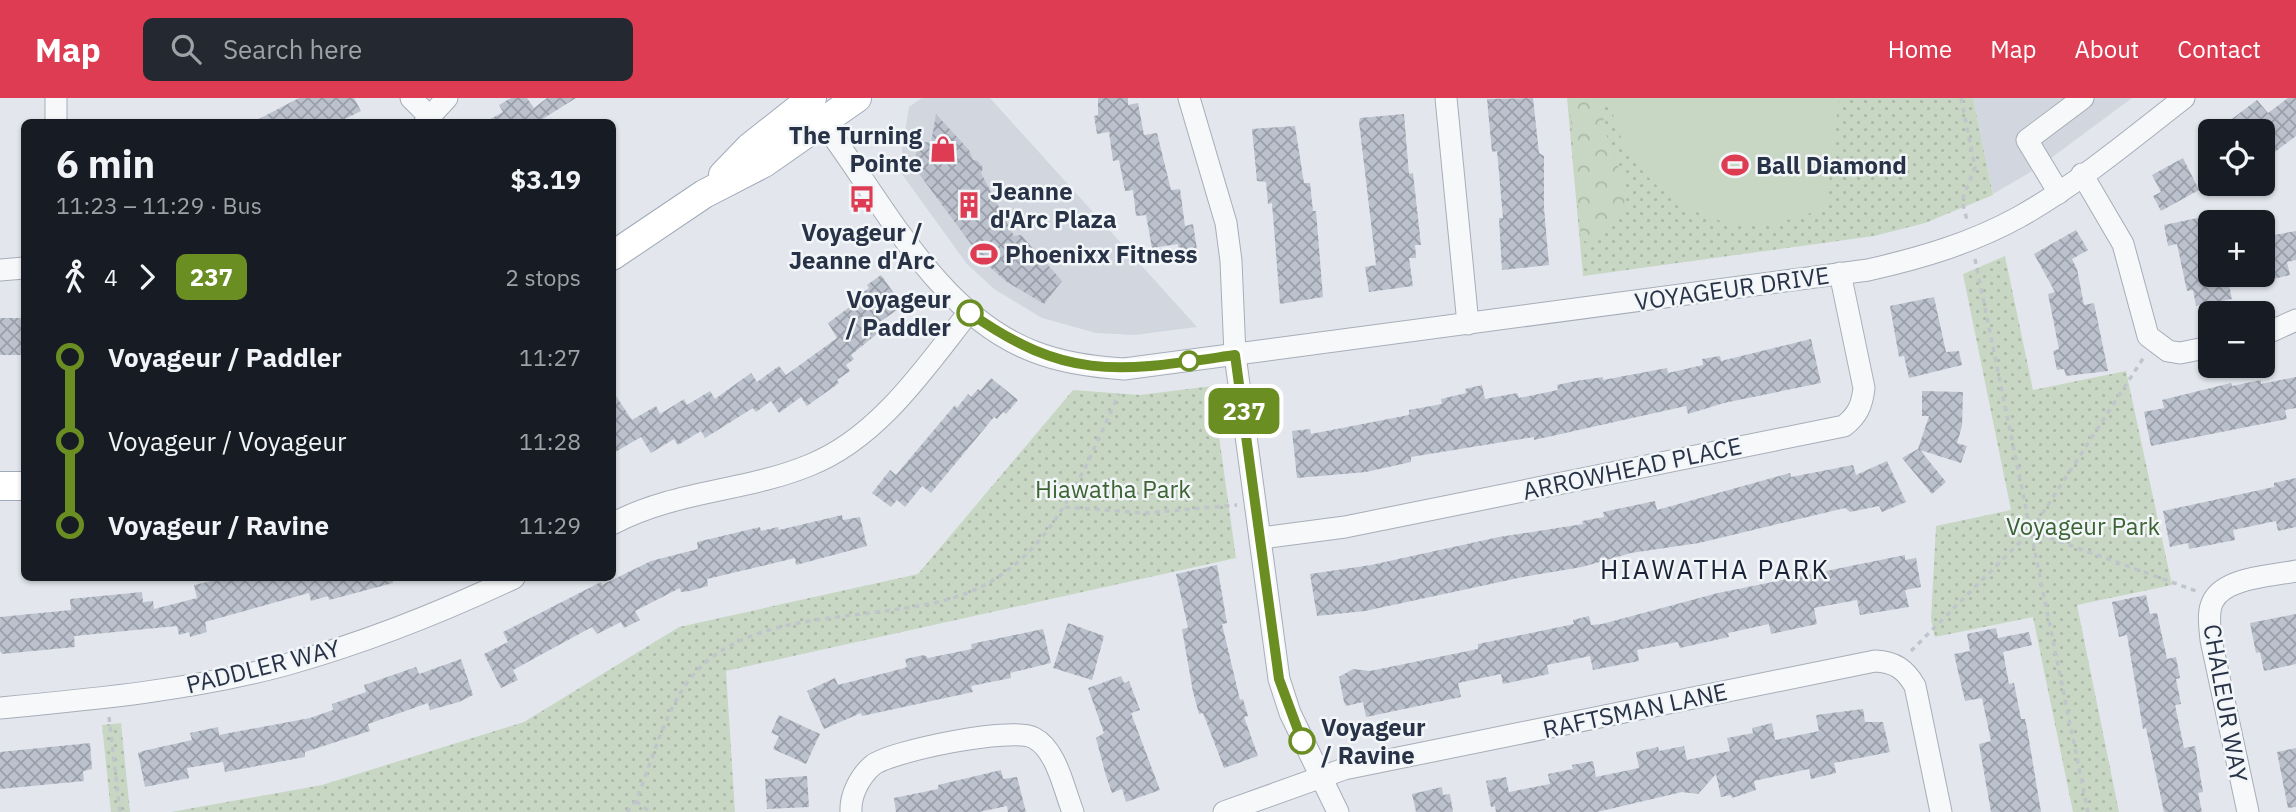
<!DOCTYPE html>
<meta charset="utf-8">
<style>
body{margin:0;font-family:"IBM Plex Sans",sans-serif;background:#242831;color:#f1f3f6;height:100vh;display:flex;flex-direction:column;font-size:26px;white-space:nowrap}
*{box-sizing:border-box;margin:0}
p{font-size:23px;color:#9ea1a6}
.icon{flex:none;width:38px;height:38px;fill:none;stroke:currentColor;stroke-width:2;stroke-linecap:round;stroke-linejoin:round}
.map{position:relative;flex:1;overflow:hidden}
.details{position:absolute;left:21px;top:21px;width:595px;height:462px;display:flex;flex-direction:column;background:#171b24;border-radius:10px;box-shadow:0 2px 5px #0004}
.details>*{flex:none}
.badge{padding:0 14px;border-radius:10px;font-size:24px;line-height:46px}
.buttons{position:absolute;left:2198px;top:21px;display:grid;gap:14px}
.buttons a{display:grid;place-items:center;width:77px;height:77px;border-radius:10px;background:#171b24;box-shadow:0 2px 5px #0004;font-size:35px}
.map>.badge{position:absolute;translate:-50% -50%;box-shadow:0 0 0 4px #fff}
.legs{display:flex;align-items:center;gap:10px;height:77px;padding:0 35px;font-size:23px}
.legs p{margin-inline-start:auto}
.headline{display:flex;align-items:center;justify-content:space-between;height:119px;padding:0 35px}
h1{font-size:38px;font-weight:700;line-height:52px}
ul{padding:0 35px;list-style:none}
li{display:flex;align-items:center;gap:24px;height:84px;font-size:26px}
li i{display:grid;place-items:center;width:10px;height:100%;margin:0 9px;background:currentColor}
li i::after{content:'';width:18px;height:18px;margin:-9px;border:5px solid;border-radius:50%;background:#171b24}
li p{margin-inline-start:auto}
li:first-child i{background:linear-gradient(#0000 50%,currentColor 0)}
li:last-child i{background:linear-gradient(currentColor 50%,#0000 0)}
header{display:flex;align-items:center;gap:42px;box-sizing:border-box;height:98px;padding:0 35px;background:#de3c53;color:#fff}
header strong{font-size:33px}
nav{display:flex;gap:38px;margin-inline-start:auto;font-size:24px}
.search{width:490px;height:63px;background:#242831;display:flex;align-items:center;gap:18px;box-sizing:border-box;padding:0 24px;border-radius:10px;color:#9ea1a6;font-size:26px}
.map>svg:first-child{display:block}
</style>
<header>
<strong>Map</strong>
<div class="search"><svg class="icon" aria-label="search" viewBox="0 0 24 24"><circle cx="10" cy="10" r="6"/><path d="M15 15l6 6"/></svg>Search here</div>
<nav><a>Home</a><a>Map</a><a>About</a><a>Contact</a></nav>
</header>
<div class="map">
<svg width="2296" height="714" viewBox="0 0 2296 714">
<defs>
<pattern id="grass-dots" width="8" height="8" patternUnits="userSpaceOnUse" patternTransform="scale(1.75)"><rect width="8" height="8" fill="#c8d7c3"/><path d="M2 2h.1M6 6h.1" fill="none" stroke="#acb9a9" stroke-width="1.8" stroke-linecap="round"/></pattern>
<pattern id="forest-crowns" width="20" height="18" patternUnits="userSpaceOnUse" patternTransform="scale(1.75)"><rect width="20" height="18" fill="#c8d7c3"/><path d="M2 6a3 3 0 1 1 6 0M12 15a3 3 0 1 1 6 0" fill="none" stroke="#acb9a9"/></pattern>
<pattern id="building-cross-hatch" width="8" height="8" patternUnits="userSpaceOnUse" patternTransform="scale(1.75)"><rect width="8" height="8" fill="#bcc2cd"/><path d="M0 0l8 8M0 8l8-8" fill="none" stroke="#999ea8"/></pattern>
</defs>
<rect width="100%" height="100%" fill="#e3e7ed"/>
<g fill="#d1d6df">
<polygon points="922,0 990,0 1197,229 1134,237 1096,235 1042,220 994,191 967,166 899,72 909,9"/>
<polygon points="1973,0 2132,0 2039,69 1993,96"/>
</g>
<g fill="url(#grass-dots)">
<polygon points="1567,0 1973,0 1993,97 1925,125 1874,138 1583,178"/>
<polygon points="2005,158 2033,292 2126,273 2172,487 2077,507 2119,714 2073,714 2033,519 1935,539 1931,521 1936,428 2011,412 1963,176"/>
<polygon points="1212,288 1236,460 726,573 735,714 171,714 322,687 524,624 679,529 918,476 1073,292 1140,297"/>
<polygon points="121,625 130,714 111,714 102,627"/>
</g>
<path fill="url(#forest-crowns)" d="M1569 0H1604C1604 9 1603 19 1604 28 1612 63 1646 105 1606 134 1600 139 1595 143 1587 144L1581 141Z"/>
<path fill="#c8d7c3" d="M1611 0H1839L1826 110C1796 120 1768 130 1736 126 1677 118 1614 62 1611 0Z"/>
<g fill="url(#building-cross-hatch)">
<polygon points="299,0 354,0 361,13 339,24 253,24"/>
<polygon points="511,0 527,0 534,10 547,0 576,0 541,22 543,24 485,24 503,14 499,7"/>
<polygon points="1098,0 1128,0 1128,7 1138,5 1144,37 1157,35 1171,92 1180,91 1185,128 1193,126 1197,151 1179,154 1178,146 1152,150 1146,117 1136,118 1133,92 1125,93 1119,62 1113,63 1109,34 1097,36 1094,18 1098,17"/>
<polygon points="1533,0 1539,55 1544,58 1544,110 1549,167 1502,172 1499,120 1503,120 1497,53 1492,54 1487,1"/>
<polygon points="2288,0 2296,0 2296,38 2263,63 2263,33 2216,33 2257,2 2268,15"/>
<polygon points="936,16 969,52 973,62 978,63 983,70 981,75 1014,138 1021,137 1062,183 1044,206 1007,184 985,165 914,69 918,43 931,45"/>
<polygon points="1404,16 1409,76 1413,75 1421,147 1415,147 1416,160 1409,160 1413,188 1369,194 1365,169 1376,167 1359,24 1360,20"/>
<polygon points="1295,28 1304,85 1310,85 1313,113 1316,113 1323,199 1280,206 1272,105 1268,106 1266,84 1257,83 1252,31"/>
<polygon points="2183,60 2199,92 2161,113 2153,98 2161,94 2152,77"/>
<polygon points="2207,118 2210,130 2210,177 2227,177 2232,201 2196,208 2193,192 2187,193 2177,146 2168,148 2164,127"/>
<polygon points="2076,132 2088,152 2072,161 2077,171 2084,207 2094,205 2108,273 2066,278 2064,271 2057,272 2053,253 2059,251 2048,196 2055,194 2034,156"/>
<polygon points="2296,133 2296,162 2287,164 2290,177 2269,182 2263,139"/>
<polygon points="881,177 903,208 881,223 884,226 876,232 878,235 851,257 854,261 846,267 850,273 837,282 839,285 807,308 801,299 779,315 771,303 756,314 753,310 705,340 701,333 678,347 674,341 651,355 641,339 612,356 612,292 632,322 656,308 660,316 684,301 687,307 710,293 715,301 751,275 757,284 779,268 786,277 837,240 828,225 863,199 861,196 869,190 867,187"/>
<polygon points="1934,199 1946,254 1959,253 1962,267 1909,280 1904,258 1899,259 1890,208"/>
<rect x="0" y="220" width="24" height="37"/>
<polygon points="1811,241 1821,285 1724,305 1688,316 1686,308 1534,342 1534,339 1411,359 1411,364 1366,374 1297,380 1292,333 1310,331 1311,336 1409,317 1409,312 1442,306 1441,301 1466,295 1465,291 1482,287 1485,301 1517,295 1519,300 1558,292 1557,287 1576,283 1603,279 1603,282 1667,270 1668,275 1703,267 1702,261 1720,258 1721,263"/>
<polygon points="2296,279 2296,310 2285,312 2287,321 2151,348 2144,314 2164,310 2162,302 2231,285 2232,288 2261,282 2261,286"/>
<polygon points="991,280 1018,302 1006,316 1003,314 997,321 994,319 931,395 922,388 905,409 897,402 891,409 872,395 890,372 896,377 955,307 957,310 968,296 971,299 978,291 980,293"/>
<polygon points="1922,293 1963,294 1962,328 1957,345 1967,348 1961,365 1920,352 1946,384 1932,396 1902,360 1918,351 1929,318 1922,318"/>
<polygon points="1887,363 1906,404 1882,414 1879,408 1850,414 1845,410 1699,445 1631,455 1582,469 1523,479 1365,513 1317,518 1310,476 1371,467 1499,439 1583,426 1582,423 1604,419 1603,414 1655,403 1657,412 1790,375 1791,379 1853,367 1856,377"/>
<polygon points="2296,380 2296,429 2278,433 2276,423 2233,432 2235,442 2189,451 2188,445 2170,449 2163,413 2274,389 2274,385"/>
<polygon points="842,417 843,422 860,419 867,448 796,467 795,460 707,481 708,488 690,493 681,494 680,490 635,513 640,522 624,530 621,524 597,536 592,529 513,572 518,582 501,590 484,556 508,544 503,534 601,484 602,487 651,463 698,451 697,444 760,429 761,433 778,429 779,432"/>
<polygon points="1905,457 1905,462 1916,460 1921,489 1905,492 1909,509 1860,517 1857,502 1814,510 1817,526 1771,536 1769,526 1728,535 1729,539 1680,550 1678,544 1637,552 1639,563 1593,572 1590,558 1547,567 1549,576 1503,586 1501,576 1458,585 1461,599 1366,619 1363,604 1346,608 1344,604 1339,579 1353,571 1370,573 1478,551 1478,546 1574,526 1573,522 1589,518 1591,527 1602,526 1718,495"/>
<polygon points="1217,467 1227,525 1222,526 1240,602 1243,601 1248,618 1244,619 1258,658 1224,670 1203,615 1199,616 1193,594 1182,531 1188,530 1176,476"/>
<polygon points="225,480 392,480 393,485 329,502 328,498 311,503 309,495 205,524 207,534 190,539 189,534 179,537 177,528 74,538 75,549 2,556 0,553 0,519 71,512 70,501 142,494 143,504 153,503 154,511 197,500 194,487"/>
<polygon points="2146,497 2150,516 2157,515 2167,561 2176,559 2180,580 2176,581 2181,606 2175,607 2184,650 2195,648 2203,694 2198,695 2202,714 2164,714 2146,630 2143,631 2127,537 2119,539 2112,504"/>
<polygon points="2296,516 2296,566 2264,573 2260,554 2256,555 2250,525"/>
<polygon points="1068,525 1104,538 1092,582 1053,570"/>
<polygon points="1996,530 1998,540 2029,534 2032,547 2003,554 2009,586 2014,585 2021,621 2025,621 2027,630 2041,714 1991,714 1979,646 1991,643 1982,600 1965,603 1954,556 1970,553 1967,536"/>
<polygon points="1043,531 1051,565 1010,575 1011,580 971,588 973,594 862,618 861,615 824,631 807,593 835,580 838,587 901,571 907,569 905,561 924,557 928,560 972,551 971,546"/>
<polygon points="461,561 473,597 459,604 430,612 428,605 394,617 368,626 370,633 305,654 305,659 225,674 223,664 187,670 189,680 145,689 138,655 143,653 192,642 190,635 218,629 219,637 310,620 333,612 332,606 366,594 364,587 416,569 419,576"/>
<polygon points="1121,578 1124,585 1129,583 1140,612 1131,615 1160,692 1126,704 1122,691 1112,695 1106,678 1096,640 1104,635 1088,590"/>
<polygon points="1863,611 1865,624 1883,624 1890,654 1834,665 1836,675 1811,681 1809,671 1754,683 1756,692 1732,700 1731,697 1721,699 1716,676 1698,696 1682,694 1597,714 1496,714 1495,708 1491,709 1486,683 1506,679 1509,694 1550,686 1548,676 1573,671 1572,667 1593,663 1596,679 1639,670 1636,654 1658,649 1659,653 1684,648 1687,662 1730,653 1727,640 1753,635 1752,630 1772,625 1775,642 1819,633 1816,617"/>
<polygon points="779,617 820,636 806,666 773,651 779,638 771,635"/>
<polygon points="90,645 92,671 83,673 84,683 0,691 0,654"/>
<polygon points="2296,650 2296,709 2288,710 2277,654"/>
<polygon points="1001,672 1003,681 1017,679 1026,714 1008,714 1007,708 979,714 896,714 894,700 938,691 938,687"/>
<polygon points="807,678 809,709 767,711 765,681"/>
<polygon points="1442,689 1443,697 1450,696 1453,714 1416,714 1412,696"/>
</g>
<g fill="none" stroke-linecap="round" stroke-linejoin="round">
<defs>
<g id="minor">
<polyline points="56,0 56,24"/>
<polyline points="411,0 431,20"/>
<polyline points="1189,0 1226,125 1231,163 1235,257 1279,581 1290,615 1338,714"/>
<polyline points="1446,0 1468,226"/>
<path d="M814 13C878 93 933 216 1035 254 1063 265 1094 269 1124 271L1868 172C1921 160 1972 145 2019 119 2078 86 2131 41 2184 0"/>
<polyline points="425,24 447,0"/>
<polyline points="2082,76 2123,146 2148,238 2168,253 2180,255 2210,249"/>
<polyline points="2059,95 2027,42 2083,0"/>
<polyline points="0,172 24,170"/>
<polyline points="2263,237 2296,222"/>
<path d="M612 426C676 392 745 394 810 367 878 340 925 270 969 214"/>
<path d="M1261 440 1345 429 1844 328C1858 317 1862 307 1864 290L1840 175"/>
<path d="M0 610C95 601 192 592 285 567 364 545 440 515 514 480"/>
<path d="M851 714C850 697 860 678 873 667 892 653 1012 628 1034 640 1057 652 1064 692 1073 714"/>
<path d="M1224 714 1344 671 1875 563C1895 564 1905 571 1915 588L1941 714"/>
<path d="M2248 714 2211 542C2210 529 2207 514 2213 503 2225 479 2273 478 2296 473"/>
</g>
<g id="major">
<polyline points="723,77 750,49 812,0"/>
<polyline points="612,158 704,96 764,65 857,0"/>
<polyline points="0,388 24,388"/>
</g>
</defs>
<use href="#minor" stroke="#a7adb8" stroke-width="23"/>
<use href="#major" stroke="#a1aaba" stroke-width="30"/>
<g stroke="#c0c5cb" stroke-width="3.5" stroke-dasharray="5 5" stroke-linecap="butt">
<polyline points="1961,0 1975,69 1962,103 1967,122"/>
<polyline points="1975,161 2088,714"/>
<polyline points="1065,409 1146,415 1237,407"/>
<polyline points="2031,433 2196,493"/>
<polyline points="1911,553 2031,433 2144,259"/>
<polyline points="109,619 120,714"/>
<polyline points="636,703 650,714"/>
<path d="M627 714 636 703C650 668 661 627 681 594 723 523 818 523 891 512 930 507 968 500 1001 477 1062 436 1089 360 1119 296"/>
</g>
<use href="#minor" stroke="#f6f8fa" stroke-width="21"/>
<use href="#major" stroke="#fff" stroke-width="28"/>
</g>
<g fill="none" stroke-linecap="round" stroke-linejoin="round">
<defs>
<path id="line-1" d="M970 215C1069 285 1122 273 1235 257L1279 581 1302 643"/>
</defs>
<use href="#line-1" stroke="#fff" stroke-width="16"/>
<use href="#line-1" stroke="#6b8e23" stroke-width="10"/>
</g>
<defs>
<symbol id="shop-bare" viewBox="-9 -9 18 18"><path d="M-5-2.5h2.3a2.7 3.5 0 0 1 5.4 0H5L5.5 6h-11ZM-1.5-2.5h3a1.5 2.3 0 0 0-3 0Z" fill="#de3c53" stroke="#f3f6f9" stroke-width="2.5" paint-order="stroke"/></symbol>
<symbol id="stadium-bare" viewBox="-9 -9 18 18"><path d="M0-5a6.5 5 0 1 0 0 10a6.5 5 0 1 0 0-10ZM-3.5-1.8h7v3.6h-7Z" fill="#de3c53" stroke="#f3f6f9" stroke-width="2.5" paint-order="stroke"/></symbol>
<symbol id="bus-bare" viewBox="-9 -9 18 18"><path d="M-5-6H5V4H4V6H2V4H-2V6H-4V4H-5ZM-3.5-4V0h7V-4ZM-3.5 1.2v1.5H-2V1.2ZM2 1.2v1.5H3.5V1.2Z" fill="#de3c53" stroke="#f3f6f9" stroke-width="2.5" paint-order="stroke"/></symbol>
<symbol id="building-bare" viewBox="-9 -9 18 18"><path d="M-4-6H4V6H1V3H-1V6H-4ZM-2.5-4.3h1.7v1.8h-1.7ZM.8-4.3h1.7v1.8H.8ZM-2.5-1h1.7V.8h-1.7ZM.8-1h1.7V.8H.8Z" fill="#de3c53" stroke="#f3f6f9" stroke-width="2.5" paint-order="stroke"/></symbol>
</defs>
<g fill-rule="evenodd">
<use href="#shop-bare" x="924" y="32" width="38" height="38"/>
<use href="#stadium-bare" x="1716" y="48" width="38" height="38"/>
<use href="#bus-bare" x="843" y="82" width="38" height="38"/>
<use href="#building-bare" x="950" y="88" width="38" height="38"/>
<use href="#stadium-bare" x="965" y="137" width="38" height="38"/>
</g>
<g fill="#fff" stroke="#6b8e23" stroke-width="3.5">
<circle cx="970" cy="215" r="12"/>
<circle cx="1189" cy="263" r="9"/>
<circle cx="1302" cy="643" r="12"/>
</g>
<g text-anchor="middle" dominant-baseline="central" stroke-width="5" stroke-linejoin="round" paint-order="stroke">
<g font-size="24" font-weight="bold" fill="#283347" stroke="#f3f6f9" text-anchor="start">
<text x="922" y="37" text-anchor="end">The Turning<tspan x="922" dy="28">Pointe</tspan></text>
<text x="1756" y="67">Ball Diamond</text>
<text x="990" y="93">Jeanne<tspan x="990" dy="28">d'Arc Plaza</tspan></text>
<text x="862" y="134" text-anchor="middle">Voyageur /<tspan x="862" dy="28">Jeanne d'Arc</tspan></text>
<text x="1005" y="156">Phoenixx Fitness</text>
</g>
<g font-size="24" fill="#283347" stroke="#f3f6f9">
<text transform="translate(1732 190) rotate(-8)">VOYAGEUR DRIVE</text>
<text transform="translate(1632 370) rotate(-12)">ARROWHEAD PLACE</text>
<text transform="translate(263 568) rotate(-14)">PADDLER WAY</text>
<text transform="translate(2226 605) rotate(80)">CHALEUR WAY</text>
<text transform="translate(1635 612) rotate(-12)">RAFTSMAN LANE</text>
</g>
<g font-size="24" font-weight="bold" fill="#283347" stroke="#f3f6f9" text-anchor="end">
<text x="951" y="201">Voyageur<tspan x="951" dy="28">/ Paddler</tspan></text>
<text x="1321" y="629" text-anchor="start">Voyageur<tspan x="1321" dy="28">/ Ravine</tspan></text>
</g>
<g font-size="24" fill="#3d6434" stroke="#f3f6f9">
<text x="1113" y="391">Hiawatha Park</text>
<text x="2083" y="428">Voyageur Park</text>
</g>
<g font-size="26" letter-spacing="2" fill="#1b2438" stroke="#f3f6f9">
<text x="1715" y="471">HIAWATHA PARK</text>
</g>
</g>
</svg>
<div class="buttons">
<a><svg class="icon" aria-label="locate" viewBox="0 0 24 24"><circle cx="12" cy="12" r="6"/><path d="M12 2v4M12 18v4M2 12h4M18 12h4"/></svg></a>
<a>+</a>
<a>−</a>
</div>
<b class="badge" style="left:1244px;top:313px;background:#6b8e23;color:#fff">237</b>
<section class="details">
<div class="headline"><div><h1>6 min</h1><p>11:23 – 11:29 · Bus</p></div><b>$3.19</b></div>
<div class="legs"><svg class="icon" aria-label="walk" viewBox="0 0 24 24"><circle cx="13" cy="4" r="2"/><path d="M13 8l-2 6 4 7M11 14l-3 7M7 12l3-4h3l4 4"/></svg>4<svg class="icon" aria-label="forward" viewBox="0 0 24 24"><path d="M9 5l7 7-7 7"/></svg><b class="badge" style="background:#6b8e23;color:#fff">237</b><p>2 stops</p></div>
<ul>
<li><i style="color:#6b8e23"></i><b>Voyageur / Paddler</b><p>11:27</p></li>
<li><i style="color:#6b8e23"></i><span>Voyageur / Voyageur</span><p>11:28</p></li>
<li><i style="color:#6b8e23"></i><b>Voyageur / Ravine</b><p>11:29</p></li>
</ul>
</section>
</div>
